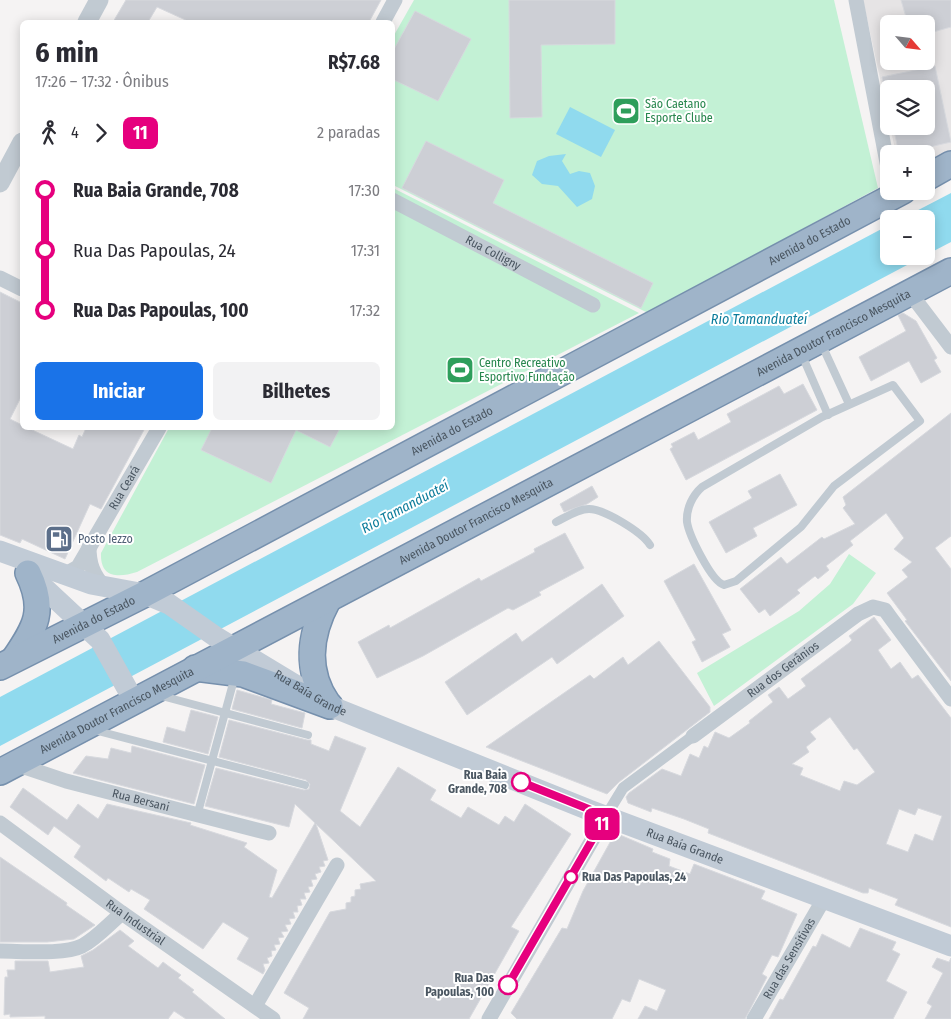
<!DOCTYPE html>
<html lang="pt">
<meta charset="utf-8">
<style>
body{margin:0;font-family:"Fira Sans Condensed",sans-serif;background:#f2f2f3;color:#2b2b33;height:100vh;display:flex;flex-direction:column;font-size:19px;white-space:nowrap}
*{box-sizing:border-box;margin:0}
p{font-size:16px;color:#7c7c81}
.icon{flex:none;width:28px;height:28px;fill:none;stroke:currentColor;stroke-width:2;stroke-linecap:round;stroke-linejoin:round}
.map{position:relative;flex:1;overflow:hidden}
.sheet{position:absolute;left:20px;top:20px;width:375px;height:410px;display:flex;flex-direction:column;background:#fff;border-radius:8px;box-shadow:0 2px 12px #0003}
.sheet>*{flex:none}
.badge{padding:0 10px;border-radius:8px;font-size:18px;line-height:32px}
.needle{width:32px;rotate:118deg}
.buttons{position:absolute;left:880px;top:15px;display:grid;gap:10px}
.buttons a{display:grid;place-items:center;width:55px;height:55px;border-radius:8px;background:#fff;box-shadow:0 2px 12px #0003;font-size:25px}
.map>.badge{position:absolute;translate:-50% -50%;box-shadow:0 0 0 2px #fff}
.legs{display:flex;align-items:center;gap:8px;height:55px;padding:0 15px;font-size:16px}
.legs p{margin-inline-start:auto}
.overview{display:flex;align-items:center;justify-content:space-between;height:85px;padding:0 15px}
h1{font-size:28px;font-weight:700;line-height:38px}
.primary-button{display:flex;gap:10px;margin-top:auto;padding:10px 15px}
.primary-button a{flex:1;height:58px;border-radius:8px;background:#1a73e8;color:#fff;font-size:20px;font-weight:700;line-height:58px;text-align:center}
.primary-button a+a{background:#f2f2f3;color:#2b2b33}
ul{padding:0 15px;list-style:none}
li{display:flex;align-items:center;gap:18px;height:60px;font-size:19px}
li i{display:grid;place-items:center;width:8px;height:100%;margin:0 6px;background:currentColor}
li i::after{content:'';width:12px;height:12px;margin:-6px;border:4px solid;border-radius:50%;background:#fff}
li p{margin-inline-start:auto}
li:first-child i{background:linear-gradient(#0000 50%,currentColor 0)}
li:last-child i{background:linear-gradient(currentColor 50%,#0000 0)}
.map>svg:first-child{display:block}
</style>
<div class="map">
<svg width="951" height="1019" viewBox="0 0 951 1019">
<rect width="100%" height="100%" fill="#f5f3f3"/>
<path fill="#e6e4e5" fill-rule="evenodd" d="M863 0H951V150L926 162V154H896L890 126H926V89H889V120ZM889 24H926V61H889Z"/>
<g fill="#c3f1d5">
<polygon points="414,0 834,0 878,188 648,313 393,185 393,37"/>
<path d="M393 188 639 313 137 572C118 578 100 578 101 553L169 428H392Z"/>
<polygon points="849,554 876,573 853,604 714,706 697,673 799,611 830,584"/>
</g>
<g fill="#90daee">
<polygon points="570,107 615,130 601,157 556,134"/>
<polygon points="566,154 562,161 570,174 579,171 590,173 595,186 592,199 577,207 558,186 542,184 532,175 537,161 549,156"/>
<polygon points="951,193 951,242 926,255 926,219 901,219"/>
<polygon points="889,225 889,256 924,256 0,746 0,697"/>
</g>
<g fill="#cdcfd5" stroke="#d7d9de" fill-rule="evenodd">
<polygon points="126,0 381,0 369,22 190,22 157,7 148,22 113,22"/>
<polygon points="509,0 615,0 615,44 541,45 542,117 510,118"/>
<polygon points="901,0 951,0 951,27 926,34 926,24 908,24"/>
<polygon points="415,11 471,39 438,101 392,79 392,53"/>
<polygon points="935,66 951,142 899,154 893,126 926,126 926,89 885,89 882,77"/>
<polygon points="426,141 504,180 493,203 653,283 641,308 402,188"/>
<polygon points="0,292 22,303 22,395 10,419 22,425 22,428 28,428 73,449 79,435 82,437 86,428 145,428 101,509 90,504 65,559 22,539 20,543 0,535"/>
<polygon points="903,313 916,321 937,358 934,360 941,372 921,383 909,361 871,381 859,357 906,331 898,315"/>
<polygon points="803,384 817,410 686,480 670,449 673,447 671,444 694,432 698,440 731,422 727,414 779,386 784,394"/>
<polygon points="951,413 951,536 935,548 951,569 951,681 905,621 907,620 887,593 908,577 902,570 912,562 894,549 904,538 886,513 850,541 853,545 826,566 829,570 818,579 815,576 797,590 800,593 770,616 765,609 759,613 740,589 781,557 787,564 822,537 824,539 855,524 843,508 846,505 843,497"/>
<polygon points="212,428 340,428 330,447 296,430 271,483 201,450"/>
<polygon points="780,474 797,505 753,528 757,536 726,553 709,522 752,498 748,491"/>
<polygon points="592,486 598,497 587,504 564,512 560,504"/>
<polygon points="565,533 584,568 539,592 541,595 513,610 508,608 423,656 377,678 358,642 389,625 390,628 479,578 481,581 535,552 534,549"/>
<polygon points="694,564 731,630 722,634 730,647 702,662 692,642 696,640 664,581"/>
<polygon points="602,584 624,616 557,664 552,657 467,715 445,682 516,633 522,642"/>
<path d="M874 617 891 640 878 650 891 669 900 662 912 679 918 675 951 718V927L895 905 898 899 869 888 868 893H863L708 833 709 829 684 819 652 808 651 812 628 803 626 797 629 793 662 769 681 776 690 754 699 758 704 746 708 748 715 732 729 738 750 723 749 721 773 702 768 695 779 687 788 699 806 686 801 679 849 643 852 640 849 636ZM830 717 854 750 857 748 875 772 857 785 844 781 840 791 800 775 803 768 792 764 809 752 806 747 816 739 810 732ZM918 808 942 816 933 841 915 834 908 852 886 844 899 809 915 815Z"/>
<polygon points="659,641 710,707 710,712 619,782 607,794 486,747 590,675 594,679 623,657 628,665"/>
<polygon points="237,690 272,700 271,704 305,713 302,728 232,709"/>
<polygon points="191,710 218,717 208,754 163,742 167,727 185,732"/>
<polygon points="229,720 307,740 311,740 311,744 329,751 335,736 366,748 340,811 360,827 398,767 436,790 430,800 461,818 468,807 499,825 505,816 514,822 525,804 571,834 511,927 519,931 469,1019 303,1019 309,1008 284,993 330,912 346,909 346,903 351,902 351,897 355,896 355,890 361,889 360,884 376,881 316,824 328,860 323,861 325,866 319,867 321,872 315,874 317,879 311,880 313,886 308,887 310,892 304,893 306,899 300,899 302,905 297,906 298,912 293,912 295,918 289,919 291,924 285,925 288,931 281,932 284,937 278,938 280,944 274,945 276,950 271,951 272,956 267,958 269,963 263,964 265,970 263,974 237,959 249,938 223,922 203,949 144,909 150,900 131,889 129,892 108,878 106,881 74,857 81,846 54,826 48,835 10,807 23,788 67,820 78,804 98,819 107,804 191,823 190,825 247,843 244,847 277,870 269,897 272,898 315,823 295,804 289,827 205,806 216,768 304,790 309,789 310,784 306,780 219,757"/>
<polygon points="132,746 205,765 194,804 73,773 86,756 108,759 111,748 131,753"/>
<polygon points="620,835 653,849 652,852 670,859 669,866 690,874 694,864 765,891 761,899 797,914 778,957 772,955 762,974 767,977 745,1019 638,1019 645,1006 657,1011 666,990 639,979 630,1002 622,999 612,1019 517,1019 511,1013 562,928 567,929 583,891 613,837"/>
<polygon points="0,857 67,903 66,905 95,925 74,939 47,942 0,942"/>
<polygon points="860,928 896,942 892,950 900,954 886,981 907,992 893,1019 769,1019 780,999 783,1000 813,946 816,947 822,934 850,948"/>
<polygon points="120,930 134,941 128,946 158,968 163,962 171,968 181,975 178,978 194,990 192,992 225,1019 186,1019 174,1011 168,1019 45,1019 45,1016 10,1017 10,1014 4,1015 5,977 8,977 7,970 15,970 15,961 48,961 50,972 84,967 81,956 93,950"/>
<polygon points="937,958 949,962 951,958 951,1019 925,1019 932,1006 927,1003 943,973 932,967"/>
</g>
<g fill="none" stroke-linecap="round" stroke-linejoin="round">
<defs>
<g id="trunk">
<polyline points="926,178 951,164"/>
<path d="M14 659C36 627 46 610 28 573"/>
<path id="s8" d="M0 667 145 594 903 191"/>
<polyline points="195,668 243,674 330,706"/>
<path d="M328 704C305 671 309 635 328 600"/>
<path id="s9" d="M0 772 951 271"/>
</g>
</defs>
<use href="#trunk" stroke="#7690ad" stroke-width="28"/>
<g stroke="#c1cad2" stroke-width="8">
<polyline points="821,343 849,404"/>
<polyline points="801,353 828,415"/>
<path d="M893 385 920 421 834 486 801 527 736 581 724 585C711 581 689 535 687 522 686 508 693 495 702 487L822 417Z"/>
<path d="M556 522C566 517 578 509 589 509 604 509 642 532 650 545"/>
<polyline points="158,695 308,735"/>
<polyline points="94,730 305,785"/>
<polyline points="197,816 235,676"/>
</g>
<polyline stroke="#c1cad2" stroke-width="11" points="606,816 623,788 693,736"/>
<g stroke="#c1cad2" stroke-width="15">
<polyline points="856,0 889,173"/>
<polyline points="383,22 395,0"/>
<path id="s1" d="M392 200 593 305"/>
<polyline points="0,278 22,289"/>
<polyline points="910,293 951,347"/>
<path d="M89 547C89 564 93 574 104 587"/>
<path id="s2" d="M64 575 78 567 159 428"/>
<path id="s3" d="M693 736 858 614 873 607 885 610 890 617 951 699"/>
<path id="s4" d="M15 764 66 781 269 833"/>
<path id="s5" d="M0 823 122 913 273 1019"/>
<path d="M0 951C22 951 64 955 82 946 97 938 109 924 122 913"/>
<polyline points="255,1006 337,865"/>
<polyline points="489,1019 606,816"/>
<path id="s6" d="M754 1019 825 897"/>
</g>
<g stroke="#c1cad2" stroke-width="19">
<polyline points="87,22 99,0"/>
<polyline points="0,183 22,142"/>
</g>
<g stroke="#c1cbd6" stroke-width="21">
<path id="s7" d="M0 551 91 584 145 594 169 604 216 637 330 706 589 810 951 946"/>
<polyline points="27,572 100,640 134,701"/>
</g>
<use href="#trunk" stroke="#9fb4c9" stroke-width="25"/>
</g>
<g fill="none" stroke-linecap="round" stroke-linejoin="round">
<defs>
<polyline id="line-1" points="508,985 606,816 521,782"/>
</defs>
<use href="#line-1" stroke="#fff" stroke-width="11"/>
<use href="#line-1" stroke="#e6007e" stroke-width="8"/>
</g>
<defs>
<symbol id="stadium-square" viewBox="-11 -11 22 22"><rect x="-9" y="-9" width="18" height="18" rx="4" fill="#2e9e5b" stroke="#fff"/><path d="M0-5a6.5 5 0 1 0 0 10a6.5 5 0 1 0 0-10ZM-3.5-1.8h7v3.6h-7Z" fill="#fff"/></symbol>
<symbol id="fuel-square" viewBox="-11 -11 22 22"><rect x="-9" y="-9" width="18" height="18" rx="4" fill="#5c6f8a" stroke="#fff"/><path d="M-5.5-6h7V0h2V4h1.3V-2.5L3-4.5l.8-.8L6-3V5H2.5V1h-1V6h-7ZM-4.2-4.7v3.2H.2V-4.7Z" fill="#fff"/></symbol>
</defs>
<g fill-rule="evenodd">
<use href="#stadium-square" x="610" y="95" width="32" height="32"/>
<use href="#stadium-square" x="444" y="354" width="32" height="32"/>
<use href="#fuel-square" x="43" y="523" width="32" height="32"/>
</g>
<g fill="#fff" stroke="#e6007e" stroke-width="2.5">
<circle cx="521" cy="782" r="9"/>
<circle cx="571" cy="877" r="6"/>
<circle cx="508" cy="985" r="9"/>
</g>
<g text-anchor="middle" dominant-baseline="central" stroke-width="4" stroke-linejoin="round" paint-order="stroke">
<g font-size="12" fill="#27864d" stroke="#fff" text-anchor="start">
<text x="645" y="104">São Caetano<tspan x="645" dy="14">Esporte Clube</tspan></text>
<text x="479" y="363">Centro Recreativo<tspan x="479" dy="14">Esportivo Fundação</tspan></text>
</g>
<g font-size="12" fill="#4a5661" stroke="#fff">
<text stroke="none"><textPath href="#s8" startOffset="915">Avenida do Estado</textPath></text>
<text stroke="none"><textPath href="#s1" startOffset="114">Rua Colligny</textPath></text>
<text stroke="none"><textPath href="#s9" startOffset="942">Avenida Doutor Francisco Mesquita</textPath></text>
<text stroke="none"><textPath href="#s8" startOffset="510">Avenida do Estado</textPath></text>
<text stroke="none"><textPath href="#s2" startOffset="108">Rua Ceará</textPath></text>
<text stroke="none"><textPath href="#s9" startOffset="538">Avenida Doutor Francisco Mesquita</textPath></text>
<text stroke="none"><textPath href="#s8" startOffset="105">Avenida do Estado</textPath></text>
<text stroke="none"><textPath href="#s3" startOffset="112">Rua dos Gerânios</textPath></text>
<text stroke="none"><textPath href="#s7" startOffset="345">Rua Baía Grande</textPath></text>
<text stroke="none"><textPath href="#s9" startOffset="132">Avenida Doutor Francisco Mesquita</textPath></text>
<text stroke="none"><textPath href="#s4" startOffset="131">Rua Bersani</textPath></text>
<text stroke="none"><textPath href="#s7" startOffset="750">Rua Baía Grande</textPath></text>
<text stroke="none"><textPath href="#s5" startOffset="168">Rua Industrial</textPath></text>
<text stroke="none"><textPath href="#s6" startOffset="70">Rua das Sensitivas</textPath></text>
</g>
<g font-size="12" fill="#4e5e75" stroke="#fff" text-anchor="start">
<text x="78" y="539">Posto Iezzo</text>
</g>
<g font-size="12" font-weight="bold" fill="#4a5661" stroke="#fff" text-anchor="end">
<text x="507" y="775">Rua Baia<tspan x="507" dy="14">Grande, 708</tspan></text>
<text x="582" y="877" text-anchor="start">Rua Das Papoulas, 24</text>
<text x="494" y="978">Rua Das<tspan x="494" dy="14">Papoulas, 100</tspan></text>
</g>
<g font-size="14" font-style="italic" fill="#0c7c9b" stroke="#fff">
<text x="759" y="319">Rio Tamanduateí</text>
<text transform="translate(405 507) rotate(-28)">Rio Tamanduateí</text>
</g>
</g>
</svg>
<div class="buttons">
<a><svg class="needle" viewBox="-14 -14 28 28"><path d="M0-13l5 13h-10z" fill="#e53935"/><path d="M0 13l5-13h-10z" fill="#7c7c81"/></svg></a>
<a><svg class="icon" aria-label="layers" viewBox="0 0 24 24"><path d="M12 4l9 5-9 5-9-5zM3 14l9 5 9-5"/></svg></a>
<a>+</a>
<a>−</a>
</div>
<b class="badge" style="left:602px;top:824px;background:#e6007e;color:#fff">11</b>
<section class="sheet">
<div class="overview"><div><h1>6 min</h1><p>17:26 – 17:32 · Ônibus</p></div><b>R$7.68</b></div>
<div class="legs"><svg class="icon" aria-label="walk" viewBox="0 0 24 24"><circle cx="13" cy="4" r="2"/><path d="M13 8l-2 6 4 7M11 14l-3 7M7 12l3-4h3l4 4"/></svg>4<svg class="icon" aria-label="forward" viewBox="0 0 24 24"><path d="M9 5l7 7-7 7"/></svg><b class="badge" style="background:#e6007e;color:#fff">11</b><p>2 paradas</p></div>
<ul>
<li><i style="color:#e6007e"></i><b>Rua Baia Grande, 708</b><p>17:30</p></li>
<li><i style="color:#e6007e"></i><span>Rua Das Papoulas, 24</span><p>17:31</p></li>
<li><i style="color:#e6007e"></i><b>Rua Das Papoulas, 100</b><p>17:32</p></li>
</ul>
<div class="primary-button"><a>Iniciar</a><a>Bilhetes</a></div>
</section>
</div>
